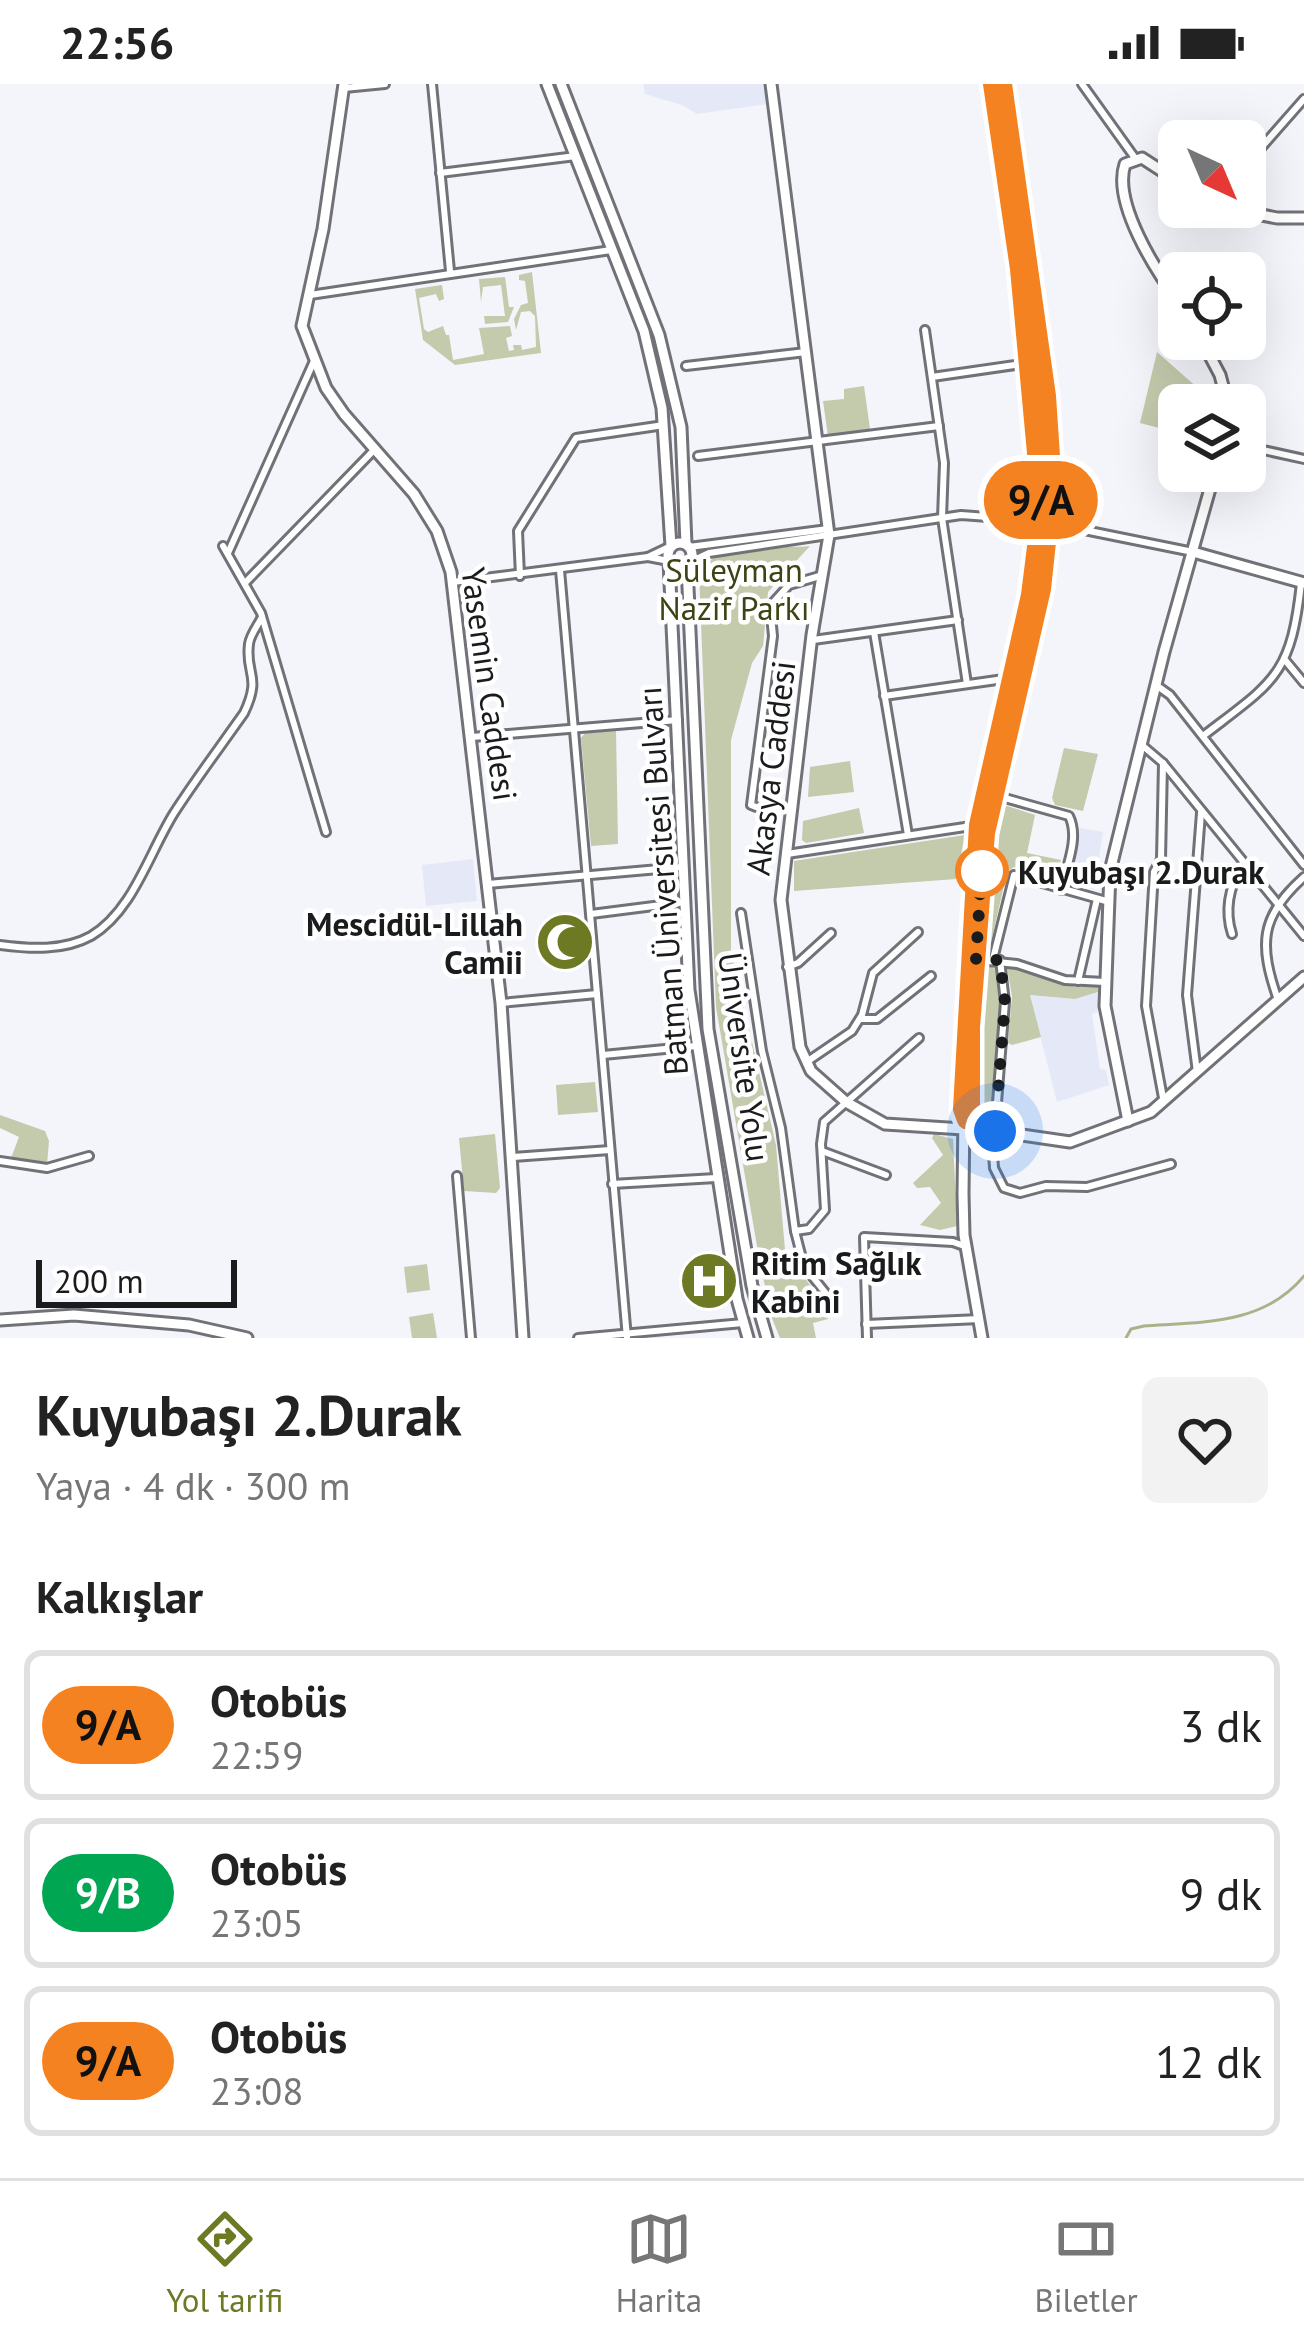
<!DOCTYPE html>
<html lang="tr">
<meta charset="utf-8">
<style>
body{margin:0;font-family:"PT Sans",sans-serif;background:#f2f2f2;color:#222;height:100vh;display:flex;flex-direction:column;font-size:45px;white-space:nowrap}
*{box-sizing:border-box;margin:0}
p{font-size:39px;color:#767676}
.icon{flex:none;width:66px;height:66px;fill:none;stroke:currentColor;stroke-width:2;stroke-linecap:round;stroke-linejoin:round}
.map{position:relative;height:1254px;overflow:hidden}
.details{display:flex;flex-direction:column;background:#fff;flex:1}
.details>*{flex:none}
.badge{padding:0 24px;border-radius:39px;font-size:42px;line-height:78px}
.needle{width:78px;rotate:136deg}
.buttons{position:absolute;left:1158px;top:36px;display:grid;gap:24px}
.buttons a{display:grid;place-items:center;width:108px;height:108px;border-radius:18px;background:#fff;box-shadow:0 12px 48px #0002;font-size:60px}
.scale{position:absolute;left:36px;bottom:30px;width:201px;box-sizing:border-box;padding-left:12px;border:6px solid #1a1b1d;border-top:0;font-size:33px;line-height:42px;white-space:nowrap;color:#1a1b1d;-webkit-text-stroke:9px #fff;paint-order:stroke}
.you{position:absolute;width:60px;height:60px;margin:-30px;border:9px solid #fff;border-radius:50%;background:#1a73e8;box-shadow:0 0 0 18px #1a73e833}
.map>.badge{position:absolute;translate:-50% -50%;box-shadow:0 0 0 6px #fff}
h2{padding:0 36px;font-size:45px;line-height:108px}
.round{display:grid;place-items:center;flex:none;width:126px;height:126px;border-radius:18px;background:#f2f2f2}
.head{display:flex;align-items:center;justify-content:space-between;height:204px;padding:0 36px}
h1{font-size:57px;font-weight:700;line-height:90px}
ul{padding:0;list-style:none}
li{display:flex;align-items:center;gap:36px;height:150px;margin:0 24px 18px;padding:0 12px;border:6px solid #e0e0e0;border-radius:18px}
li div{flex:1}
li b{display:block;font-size:45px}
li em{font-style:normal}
li .badge{min-width:132px;font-weight:700;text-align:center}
.status{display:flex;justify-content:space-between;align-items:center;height:84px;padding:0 60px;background:#fff;direction:ltr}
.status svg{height:33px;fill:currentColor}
.dock{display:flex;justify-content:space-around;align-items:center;height:168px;border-top:3px solid #e0e0e0;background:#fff;font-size:33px;color:#767676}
.dock a{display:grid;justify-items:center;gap:6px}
.dock .active{color:#6e7924}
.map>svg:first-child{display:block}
</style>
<div class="status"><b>22:56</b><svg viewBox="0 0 49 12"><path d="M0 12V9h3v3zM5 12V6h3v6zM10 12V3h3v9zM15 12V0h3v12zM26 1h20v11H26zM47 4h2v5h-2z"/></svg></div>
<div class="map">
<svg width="1304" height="1254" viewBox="0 0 1304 1254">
<rect width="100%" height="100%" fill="#f3f5fb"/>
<g fill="#e5e9f7">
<polygon points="643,0 763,0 767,20 697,30 682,21 645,10"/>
<polygon points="1080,744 1103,748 1094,805 1065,798"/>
<polygon points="473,775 477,817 426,822 422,781"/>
<polygon points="1098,908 1098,927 1092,930 1100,985 1106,986 1109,1001 1057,1018 1030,911 1075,915"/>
</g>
<g fill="#c4caac">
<polygon points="532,188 541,269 455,281 423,256 415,205 442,201 444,215 439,217 436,210 419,214 424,245 428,248 443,242 446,251 449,251 453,276 484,270 479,244 510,242 512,252 506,254 509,267 514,266 513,261 521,261 522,266 536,263 535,232 530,227 521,228 516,246 514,235 521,221 528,219 525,197 519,196 519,191"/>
<polygon points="505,193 509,223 514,223 508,238 485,240 484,232 505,232 501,201 483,203 481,218 479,195"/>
<polygon points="1157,268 1217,321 1179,321 1179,349 1140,339"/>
<polygon points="864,302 870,345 828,352 823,317 844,315 844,305"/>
<path d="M810 462 768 508 763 562 752 579 731 656V868L776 1061 785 1166 817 1211 828 1235 813 1239 816 1254H780L771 1232 758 1168 716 923 699 487C718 458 778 465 810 462Z"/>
<polygon points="616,645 618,760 591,762 581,654 586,648"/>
<polygon points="1064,664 1098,670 1083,727 1055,721 1052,714"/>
<polygon points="850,677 854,708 808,713 810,683"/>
<polygon points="1001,720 1035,731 1027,769 1061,776 1055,795 1014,783 1007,788 990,863 984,862 987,801"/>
<polygon points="859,724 864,749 806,759 802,756 803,737"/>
<polygon points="965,751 956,795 794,807 794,777"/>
<polygon points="983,879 996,885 1002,913 990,1041 977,1040"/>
<polygon points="1011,881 1076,903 1098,903 1098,908 1075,915 1030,911 1041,953 1012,961 1008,959 1012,912 1007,884"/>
<polygon points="595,998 598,1028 558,1031 556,1001"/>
<polygon points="0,1031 45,1047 49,1057 47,1081 11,1074 19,1053 0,1044"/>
<polygon points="495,1050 500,1104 496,1109 464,1107 459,1054"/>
<polygon points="934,1050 953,1055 957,1142 940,1146 920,1141 941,1119 930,1103 917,1104 913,1099 943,1071 932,1054"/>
<polygon points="427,1180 430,1206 407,1209 404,1183"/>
<polygon points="433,1229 437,1254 412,1254 409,1233"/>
</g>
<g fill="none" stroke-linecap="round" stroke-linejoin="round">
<path stroke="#abb289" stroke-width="3" d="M1126 1254 1131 1245 1144 1242C1202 1238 1264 1241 1304 1192"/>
<defs>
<g id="street">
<polyline points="432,0 450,187"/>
<polyline points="1082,0 1135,74"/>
<polyline points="344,4 385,0"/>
<polyline points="1245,82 1304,15"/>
<polyline points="440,89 576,72"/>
<polyline points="310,211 611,166"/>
<polyline points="925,246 944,379 942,434 967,600"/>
<polyline points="686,282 806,268"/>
<polyline points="932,293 1029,279"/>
<polyline points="1245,362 1304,375"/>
<polyline points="698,372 939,342"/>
<polyline points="223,462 261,529 326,748"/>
<polyline points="689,463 828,445"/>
<polyline points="228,469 314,277"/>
<polyline points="669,477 648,473 671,462"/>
<polyline points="690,478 709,469 961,431 1040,437 1193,468"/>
<polyline points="560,486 627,1254"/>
<polyline points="520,492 518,447 576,354 664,341"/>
<polyline points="453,498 648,473"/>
<polyline points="245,499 375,365"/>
<polyline points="874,548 908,751"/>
<polyline points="813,556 958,536"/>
<polyline points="1285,576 1304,599"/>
<polyline points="1156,601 1170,611 1304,781"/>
<polyline points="884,612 1011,594"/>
<path d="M1203 652C1273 598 1291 593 1301 499"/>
<polyline points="472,653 678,636"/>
<polyline points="1143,662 1163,679 1304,852"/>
<polyline points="1163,679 1161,775 1154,788 1146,922 1163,1014"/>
<path d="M994 711 1069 732C1080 754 1066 783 1061 806"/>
<polyline points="756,723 751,721 773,552 770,522 789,501 823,491"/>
<polyline points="787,770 978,741"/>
<polyline points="488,800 682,783"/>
<polyline points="741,829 762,967 781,1044 795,1147 809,1145 825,1126 821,1060 824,1038 919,954"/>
<polyline points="591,830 685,818"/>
<path d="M1232 850C1224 825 1230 801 1243 779"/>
<path d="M0 861C30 865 64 867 91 852 133 827 149 769 174 729 196 695 220 663 244 629 262 591 245 591 249 560 250 551 258 541 262 533"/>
<polyline points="993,875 1014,791 1106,817"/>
<polyline points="978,876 1017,880 1065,896 1105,898"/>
<polyline points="1000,876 1005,918 993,1069 994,1084 1004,1104 1020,1109 1046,1102 1087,1103 1171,1080"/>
<polyline points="787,883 798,879 831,849"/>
<polyline points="1078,897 1097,815"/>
<path d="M1278 916C1259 861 1259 833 1304 793"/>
<polyline points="501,919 597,910"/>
<polyline points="860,935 877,935 931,892"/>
<polyline points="603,971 696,962"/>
<polyline points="808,977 852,947 862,931 873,889 918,848"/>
<polyline points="1197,988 1187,911 1201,729"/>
<polyline points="822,1067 886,1091"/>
<polyline points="513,1073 610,1066"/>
<polyline points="0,1077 47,1084 89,1072"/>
<polyline points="457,1092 471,1254"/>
<polyline points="612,1100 716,1094"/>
<polyline points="795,1147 804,1182 828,1212"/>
<polyline points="866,1240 980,1235"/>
<polyline points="578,1254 743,1239"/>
<polyline points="867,1254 864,1153 953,1158 967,1163"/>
</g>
<g id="secondary">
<polyline points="344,0 323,145 302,242 326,304 344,330 414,410 437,447 451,488 501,919 523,1254"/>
<polyline points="547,0 644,247 662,324 671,462"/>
<polyline points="561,0 659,251 681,343 686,460"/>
<polyline points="771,0 829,451 812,551 781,816 800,963 811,987 846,1018 885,1040 995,1047 1070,1058 1151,1028 1304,893"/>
<path d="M1179 98 1142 74 1125 80C1112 119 1156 187 1179 218"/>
<polyline points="1221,123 1277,134 1304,134"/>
<polyline points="1201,255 1220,291 1228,321"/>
<circle cx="680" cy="471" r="12"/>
<polyline points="1193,468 1304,499"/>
<polyline points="669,477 689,906 737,1215 748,1254"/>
<polyline points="687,481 708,945 752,1202 767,1254"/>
<polyline points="966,1036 971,1021 972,943 988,732 1043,505 1053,402 1047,312 1003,0"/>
<polyline points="1128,1037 1105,922 1110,787 1164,568 1215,387"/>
<polyline points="0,1236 74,1231 189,1241 247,1254"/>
<polyline points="982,1254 964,1151 963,1110 965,945 974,777 981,725 1030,511 1041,423 1030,279 992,0"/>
</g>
</defs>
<use href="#street" stroke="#707278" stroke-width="12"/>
<use href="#secondary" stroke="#707278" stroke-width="15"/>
<use href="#street" stroke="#fff" stroke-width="6"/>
<use href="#secondary" stroke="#fff" stroke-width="9"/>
</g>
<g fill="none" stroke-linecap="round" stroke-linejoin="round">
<defs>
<polyline id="line" points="992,0 1019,185 1041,423 1030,511 978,741 962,1025 966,1036 971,1021 971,943 986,749 1042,505 1053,402 1047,312 1003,0"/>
</defs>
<use href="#line" stroke="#fff" stroke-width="27"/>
<use href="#line" stroke="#f58220" stroke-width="18"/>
<polyline stroke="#1a1b1d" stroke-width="12" stroke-dasharray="0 21.6" points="982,787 982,777 976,876 1000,876 1005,918 995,1047"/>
</g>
<defs>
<symbol id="mosque-disc" viewBox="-11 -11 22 22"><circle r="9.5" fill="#6e7924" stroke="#fff"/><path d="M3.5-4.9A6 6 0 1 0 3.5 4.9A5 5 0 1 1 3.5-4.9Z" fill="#fff"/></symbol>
<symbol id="hospital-disc" viewBox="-11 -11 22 22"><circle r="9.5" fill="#6e7924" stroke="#fff"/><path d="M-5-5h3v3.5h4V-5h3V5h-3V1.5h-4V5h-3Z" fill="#fff"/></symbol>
</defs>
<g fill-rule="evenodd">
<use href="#mosque-disc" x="532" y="825" width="66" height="66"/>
<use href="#hospital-disc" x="676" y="1164" width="66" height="66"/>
</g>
<circle fill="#fff" stroke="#f58220" stroke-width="6" cx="982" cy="787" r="24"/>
<g text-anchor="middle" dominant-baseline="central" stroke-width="9" stroke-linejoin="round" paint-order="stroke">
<g font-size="33" fill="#3d4312" stroke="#fff">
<text x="734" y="485">Süleyman<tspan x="734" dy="38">Nazif Parkı</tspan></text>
</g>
<g font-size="33" fill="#1a1b1d" stroke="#fff">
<text transform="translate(490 600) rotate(82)">Yasemin Caddesi</text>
<text transform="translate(770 684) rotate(-83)">Akasya Caddesi</text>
<text transform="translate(662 797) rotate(-94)">Batman Üniversitesi Bulvarı</text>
<text transform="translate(745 973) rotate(82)">Üniversite Yolu</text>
</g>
<g font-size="33" font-weight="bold" fill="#1a1b1d" stroke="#fff" text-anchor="start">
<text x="1018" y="787">Kuyubaşı 2.Durak</text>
</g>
<g font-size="33" font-weight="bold" fill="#1a1b1d" stroke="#fff" text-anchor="end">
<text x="523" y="839">Mescidül-Lillah<tspan x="523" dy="38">Camii</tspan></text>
<text x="751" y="1178" text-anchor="start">Ritim Sağlık<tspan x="751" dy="38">Kabini</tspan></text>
</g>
</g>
</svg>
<div class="buttons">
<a><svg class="needle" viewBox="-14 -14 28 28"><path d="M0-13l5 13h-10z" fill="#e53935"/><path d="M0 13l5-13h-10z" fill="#767676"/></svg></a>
<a><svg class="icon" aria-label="locate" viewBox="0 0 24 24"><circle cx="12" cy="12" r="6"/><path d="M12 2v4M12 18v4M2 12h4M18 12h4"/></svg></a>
<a><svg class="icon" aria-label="layers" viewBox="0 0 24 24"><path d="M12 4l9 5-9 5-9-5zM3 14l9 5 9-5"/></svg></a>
</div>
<div class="scale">200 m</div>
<div class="you" style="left:995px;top:1047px"></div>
<b class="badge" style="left:1041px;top:416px;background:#f58220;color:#111">9/A</b>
</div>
<section class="details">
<div class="head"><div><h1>Kuyubaşı 2.Durak</h1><p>Yaya · 4 dk · 300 m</p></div><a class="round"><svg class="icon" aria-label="heart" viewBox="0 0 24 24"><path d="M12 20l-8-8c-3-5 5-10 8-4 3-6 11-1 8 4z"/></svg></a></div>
<h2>Kalkışlar</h2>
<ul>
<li><span class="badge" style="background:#f58220;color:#111">9/A</span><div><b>Otobüs</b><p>22:59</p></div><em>3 dk</em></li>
<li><span class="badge" style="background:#00a651;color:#fff">9/B</span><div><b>Otobüs</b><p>23:05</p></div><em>9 dk</em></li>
<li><span class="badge" style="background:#f58220;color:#111">9/A</span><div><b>Otobüs</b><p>23:08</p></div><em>12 dk</em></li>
</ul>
</section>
<nav class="dock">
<a class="active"><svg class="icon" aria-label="directions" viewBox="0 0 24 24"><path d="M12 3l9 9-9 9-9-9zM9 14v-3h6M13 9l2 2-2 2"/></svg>Yol tarifi</a>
<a><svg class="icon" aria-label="map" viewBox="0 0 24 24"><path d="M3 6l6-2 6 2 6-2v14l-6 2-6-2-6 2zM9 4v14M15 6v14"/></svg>Harita</a>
<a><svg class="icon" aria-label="tickets" viewBox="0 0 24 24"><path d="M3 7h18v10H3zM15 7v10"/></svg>Biletler</a>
</nav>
